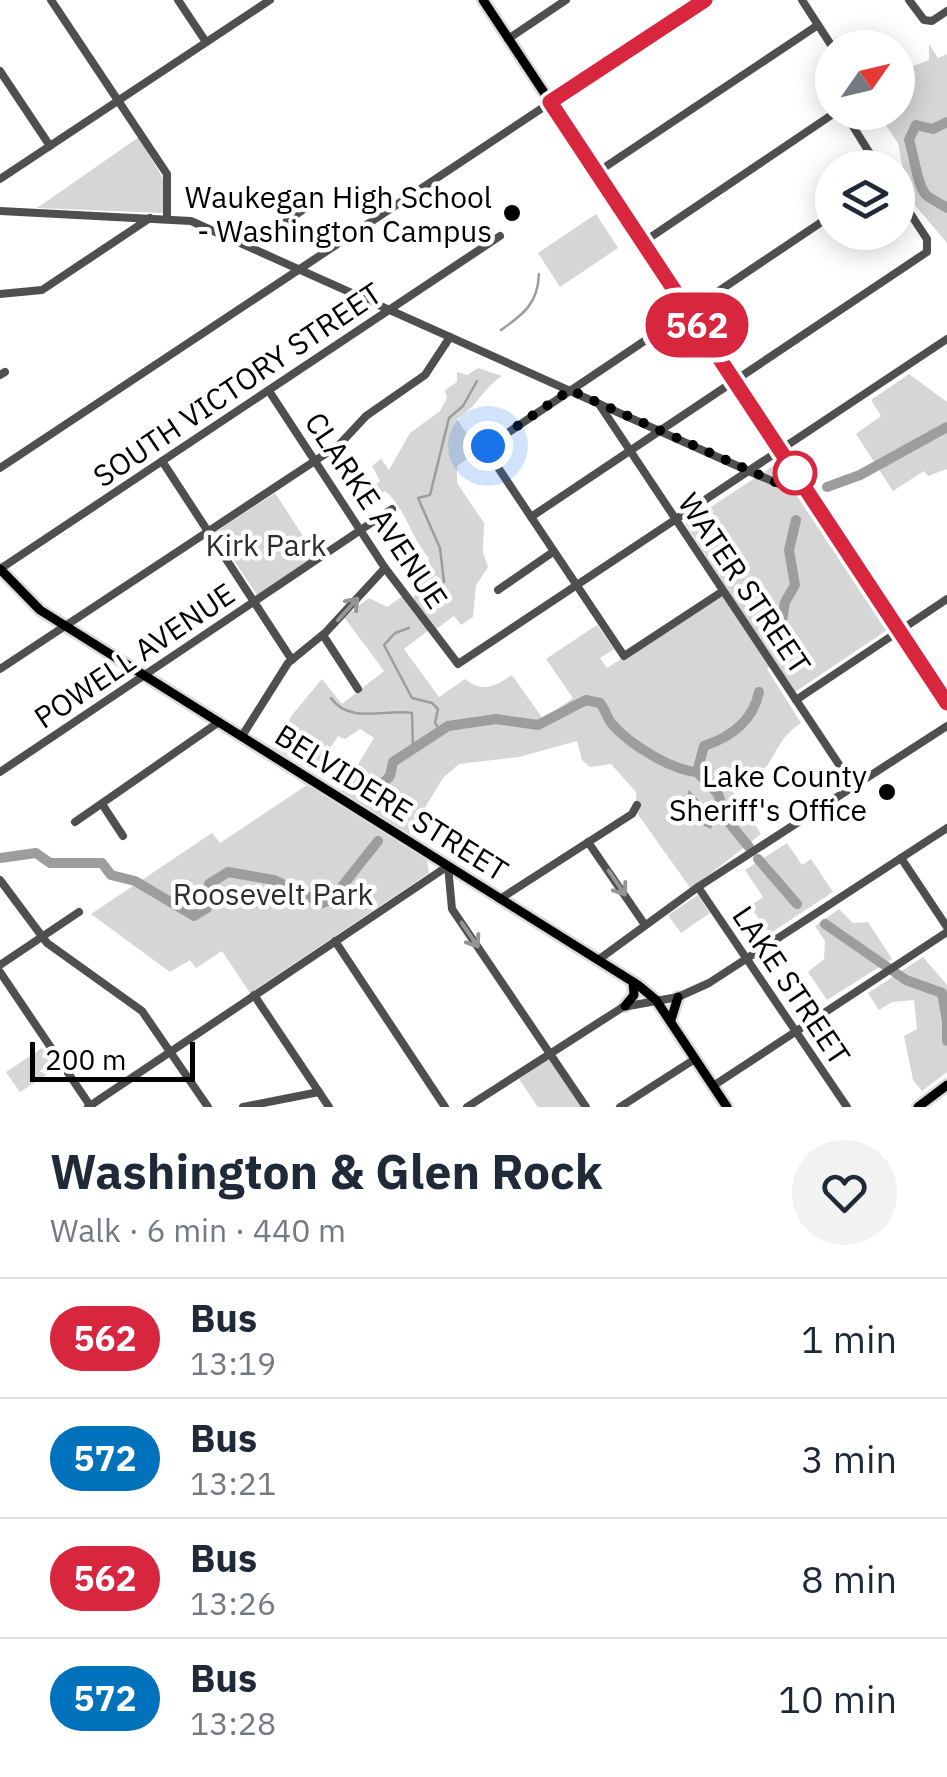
<!DOCTYPE html>
<meta charset="utf-8">
<style>
body{margin:0;font-family:"IBM Plex Sans",sans-serif;background:#f2f2f3;color:#1f2937;height:100vh;display:flex;flex-direction:column;font-size:38px;white-space:nowrap}
*{box-sizing:border-box;margin:0}
p{font-size:32px;color:#747a83}
.icon{flex:none;width:55px;height:55px;fill:none;stroke:currentColor;stroke-width:2;stroke-linecap:round;stroke-linejoin:round}
.map{position:relative;height:1107px;overflow:hidden}
.drawer{display:flex;flex-direction:column;background:#fff;flex:1}
.drawer>*{flex:none}
.badge{padding:0 20px;border-radius:32px;font-size:35px;line-height:65px}
.needle{width:65px;rotate:56deg}
.controls{position:absolute;left:815px;top:30px;display:grid;gap:20px}
.controls a{display:grid;place-items:center;width:100px;height:100px;border-radius:50%;background:#fff;box-shadow:0 5px 25px #0003;font-size:50px}
.scale{position:absolute;left:30px;bottom:25px;width:165px;box-sizing:border-box;padding-left:10px;border:5px solid #000;border-top:0;font-size:28px;line-height:35px;white-space:nowrap;color:#000;-webkit-text-stroke:8px #fff;paint-order:stroke}
.you{position:absolute;width:50px;height:50px;margin:-25px;border:8px solid #fff;border-radius:50%;background:#1a73e8;box-shadow:0 0 0 15px #1a73e833}
.map>.badge{position:absolute;translate:-50% -50%;box-shadow:0 0 0 5px #fff}
.round{display:grid;place-items:center;flex:none;width:105px;height:105px;border-radius:52px;background:#f2f2f3}
.overview{display:flex;align-items:center;justify-content:space-between;height:170px;padding:0 50px}
h1{font-size:48px;font-weight:800;line-height:75px}
ul{padding:0;list-style:none}
li{display:flex;align-items:center;gap:30px;height:120px;padding:0 50px;border-top:2px solid #e0e1e3}
li div{flex:1}
li b{display:block;font-size:38px}
li em{font-style:normal}
li .badge{min-width:110px;font-weight:700;text-align:center}
.map>svg:first-child{display:block}
</style>
<div class="map">
<svg width="947" height="1107" viewBox="0 0 947 1107">
<rect width="100%" height="100%" fill="#fff"/>
<g fill="#d6d6d6">
<polygon points="929,44 938,58 947,54 947,243 908,197 898,143 881,118 884,113 898,112 898,84 905,69 929,60"/>
<polygon points="139,137 165,182 163,213 37,208"/>
<polygon points="596,214 618,248 560,287 538,253"/>
<path d="M478 368 502 376C483 388 477 407 457 419L478 451 457 466V483L484 523 483 552 488 567 476 585 473 617 461 625 454 616 436 629 412 598 420 591 429 558C411 538 405 507 385 491L359 507 355 501 380 481 372 466 381 459 389 470 410 433 440 411 447 398 445 390 457 382V372L467 375Z"/>
<polygon points="909,374 947,402 947,469 928,476 924,471 893,491 856,434 881,416 871,400"/>
<path d="M776 464 887 630 795 692 774 662 767 669 801 723C771 743 778 764 754 775L743 770 730 787 761 834 691 889 637 813 636 792 611 764 590 767 582 760 577 741 519 757 459 764 443 778 407 837 339 796 374 738 360 729 345 739 338 736 315 772 273 748 292 715 322 679 342 704 384 671 344 617 369 598 387 607 404 595 430 629 404 649 439 697 465 679C483 693 494 687 512 675L543 719 573 698 546 659 597 625 614 649 600 658 607 668 728 590 685 524Z"/>
<polygon points="275,493 316,556 257,595 215,532"/>
<polygon points="307,785 427,860 429,873 250,993 222,951 196,968 190,960 170,972 91,914 212,833 220,843"/>
<polygon points="787,843 802,865 811,859 833,892 769,934 750,906 763,897 745,870"/>
<polygon points="698,895 710,913 681,933 668,915"/>
<polygon points="839,909 853,923 868,922 892,959 827,1000 808,972 824,959 825,941 815,926"/>
<polygon points="923,957 947,985 947,1072 922,1091 913,1080 904,1036 917,1029 914,1000 892,1002 879,1010 868,993"/>
<polygon points="42,1048 55,1069 20,1092 6,1072"/>
<polygon points="546,1060 551,1060 583,1107 538,1107 519,1079"/>
</g>
<polygon fill="#9d9d9d" points="689,790 715,818 711,829 702,825 686,798"/>
<g fill="none" stroke-linecap="round" stroke-linejoin="round">
<g stroke="#9d9d9d" stroke-width="2.5">
<path d="M501 330C524 314 538 303 539 274"/>
<polyline points="444,582 440,548 418,498 430,495 449,418 463,406 477,381"/>
<polyline points="409,628 395,633 384,645 412,698 432,703 438,709 435,723 441,731"/>
<path d="M331 698C349 724 384 709 412 713L413 748"/>
</g>
<g stroke="#9d9d9d" stroke-width="10">
<path d="M947 122 933 129 916 125 909 140C914 155 917 185 926 195 932 200 940 203 947 208"/>
<polyline points="827,487 860,475 947,427"/>
<polyline points="780,635 785,602 795,585 789,550 796,520"/>
<path d="M697 772 704 746C731 737 753 721 759 692"/>
<path d="M384 805 379 787 390 776 393 762 448 726 496 719 538 725 586 700 600 703C605 709 607 718 612 724 629 744 671 770 697 772L718 794 727 820 749 847"/>
<polyline points="0,858 36,853 50,863 102,863 111,875 135,881 194,916 207,908 209,884 228,872 274,880 322,903 332,899 378,841"/>
<polyline points="758,859 797,904"/>
<polyline points="825,924 906,980 942,993 947,1021"/>
<polyline points="947,1024 947,1041"/>
</g>
<defs>
<g id="major">
<polyline points="483,0 947,703"/>
<polyline points="0,569 40,610 638,985 656,1000 727,1107"/>
<polyline points="625,1006 634,995 633,982"/>
<polyline points="671,1020 678,997"/>
<polyline points="918,1107 947,1085"/>
</g>
</defs>
<use href="#major" stroke="#dbdbdb" stroke-width="14"/>
<g stroke="#4f4f4f" stroke-width="8">
<polyline points="51,0 167,174 167,218"/>
<polyline points="178,0 206,42"/>
<polyline points="802,0 833,48"/>
<polyline points="909,0 924,20 932,21 947,11"/>
<polyline points="508,39 566,0"/>
<polyline points="0,71 50,146"/>
<polyline points="844,112 879,168"/>
<polyline points="596,173 818,25"/>
<polyline points="0,179 270,0"/>
<polyline points="0,211 191,221 751,472 793,490 804,487"/>
<polyline points="642,243 836,112"/>
<polyline points="251,247 322,196"/>
<polyline points="0,294 42,290 150,218"/>
<polyline points="0,375 5,372"/>
<polyline points="269,391 385,568 458,664 947,339"/>
<polyline points="599,404 854,787"/>
<polyline points="162,461 292,660"/>
<polyline points="0,468 705,0"/>
<polyline points="531,517 927,252 927,239 898,195"/>
<polyline points="0,569 500,236"/>
<polyline points="498,590 553,552"/>
<polyline points="723,591 624,656 491,457 488,446 832,215"/>
<polyline points="323,635 358,689"/>
<polyline points="0,669 339,445 366,416 425,375 450,337"/>
<polyline points="796,700 947,599"/>
<polyline points="242,736 288,663 326,632 385,568"/>
<polyline points="0,772 392,509"/>
<polyline points="102,804 123,836"/>
<polyline points="75,822 219,722"/>
<polyline points="588,842 645,925"/>
<polyline points="901,858 947,927"/>
<polyline points="0,880 47,943 142,1011 208,1107"/>
<polyline points="698,887 847,1107"/>
<polyline points="500,899 632,814 637,805"/>
<polyline points="335,941 445,1107"/>
<polyline points="598,960 698,887 947,726"/>
<polyline points="0,965 79,912"/>
<polyline points="0,972 91,1107"/>
<polyline points="254,995 329,1107"/>
<polyline points="713,1086 947,932"/>
<polyline points="88,1107 448,866 452,909 586,1107"/>
<polyline points="243,1107 319,1092"/>
<polyline points="467,1107 623,1007 678,997 709,983 947,828"/>
<polyline points="620,1107 695,1059"/>
</g>
<use href="#major" stroke="#000" stroke-width="9"/>
</g>
<defs><path id="oneway-shaft" d="M-6 0H5M1.5-3L5.5 0L1.5 3" fill="none" stroke-width="1.6" stroke-linecap="round" stroke-linejoin="round" transform="scale(2.5)"/></defs>
<g stroke="#959595">
<use href="#oneway-shaft" transform="translate(348 609) rotate(-48)"/>
<use href="#oneway-shaft" transform="translate(617 883) rotate(56)"/>
<use href="#oneway-shaft" transform="translate(470 935) rotate(56)"/>
</g>
<g fill="none" stroke-linecap="round" stroke-linejoin="round">
<defs>
<polyline id="line" points="705,0 550,102 947,703"/>
</defs>
<use href="#line" stroke="#fff" stroke-width="22"/>
<use href="#line" stroke="#d7263d" stroke-width="15"/>
<polyline stroke="#000" stroke-width="10" stroke-dasharray="0 18" points="488,446 570,390 793,490 795,473"/>
</g>
<g fill="#000" stroke="#fff" stroke-width="4">
<circle cx="512" cy="213" r="10"/>
<circle cx="887" cy="792" r="10"/>
</g>
<circle fill="#fff" stroke="#d7263d" stroke-width="5" cx="795" cy="473" r="20"/>
<g text-anchor="middle" dominant-baseline="central" stroke-width="9" stroke-linejoin="round" paint-order="stroke">
<g font-size="30" fill="#000" stroke="#fff" text-anchor="end">
<text x="492" y="196">Waukegan High School<tspan x="492" dy="34">- Washington Campus</tspan></text>
<text x="867" y="775">Lake County<tspan x="867" dy="34">Sheriff's Office</tspan></text>
</g>
<g font-size="30" fill="#000" stroke="#fff">
<text transform="translate(237 384) rotate(-34)">SOUTH VICTORY STREET</text>
<text transform="translate(377 510) rotate(56)">CLARKE AVENUE</text>
<text transform="translate(745 583) rotate(56)">WATER STREET</text>
<text transform="translate(134 655) rotate(-34)">POWELL AVENUE</text>
<text transform="translate(392 802) rotate(32)">BELVIDERE STREET</text>
<text transform="translate(792 985) rotate(56)">LAKE STREET</text>
</g>
<g font-size="30" fill="#2d2d2d" stroke="#fff">
<text x="266" y="544">Kirk Park</text>
<text x="273" y="893">Roosevelt Park</text>
</g>
</g>
</svg>
<div class="controls">
<a><svg class="needle" viewBox="-14 -14 28 28"><path d="M0-13l5 13h-10z" fill="#e53935"/><path d="M0 13l5-13h-10z" fill="#747a83"/></svg></a>
<a><svg class="icon" aria-label="layers" viewBox="0 0 24 24"><path d="M12 4l9 5-9 5-9-5zM3 14l9 5 9-5"/></svg></a>
</div>
<div class="scale">200 m</div>
<div class="you" style="left:488px;top:446px"></div>
<b class="badge" style="left:697px;top:325px;background:#d7263d;color:#fff">562</b>
</div>
<section class="drawer">
<div class="overview"><div><h1>Washington &amp; Glen Rock</h1><p>Walk · 6 min · 440 m</p></div><a class="round"><svg class="icon" aria-label="heart" viewBox="0 0 24 24"><path d="M12 20l-8-8c-3-5 5-10 8-4 3-6 11-1 8 4z"/></svg></a></div>
<ul>
<li><span class="badge" style="background:#d7263d;color:#fff">562</span><div><b>Bus</b><p>13:19</p></div><em>1 min</em></li>
<li><span class="badge" style="background:#0072bc;color:#fff">572</span><div><b>Bus</b><p>13:21</p></div><em>3 min</em></li>
<li><span class="badge" style="background:#d7263d;color:#fff">562</span><div><b>Bus</b><p>13:26</p></div><em>8 min</em></li>
<li><span class="badge" style="background:#0072bc;color:#fff">572</span><div><b>Bus</b><p>13:28</p></div><em>10 min</em></li>
</ul>
</section>
